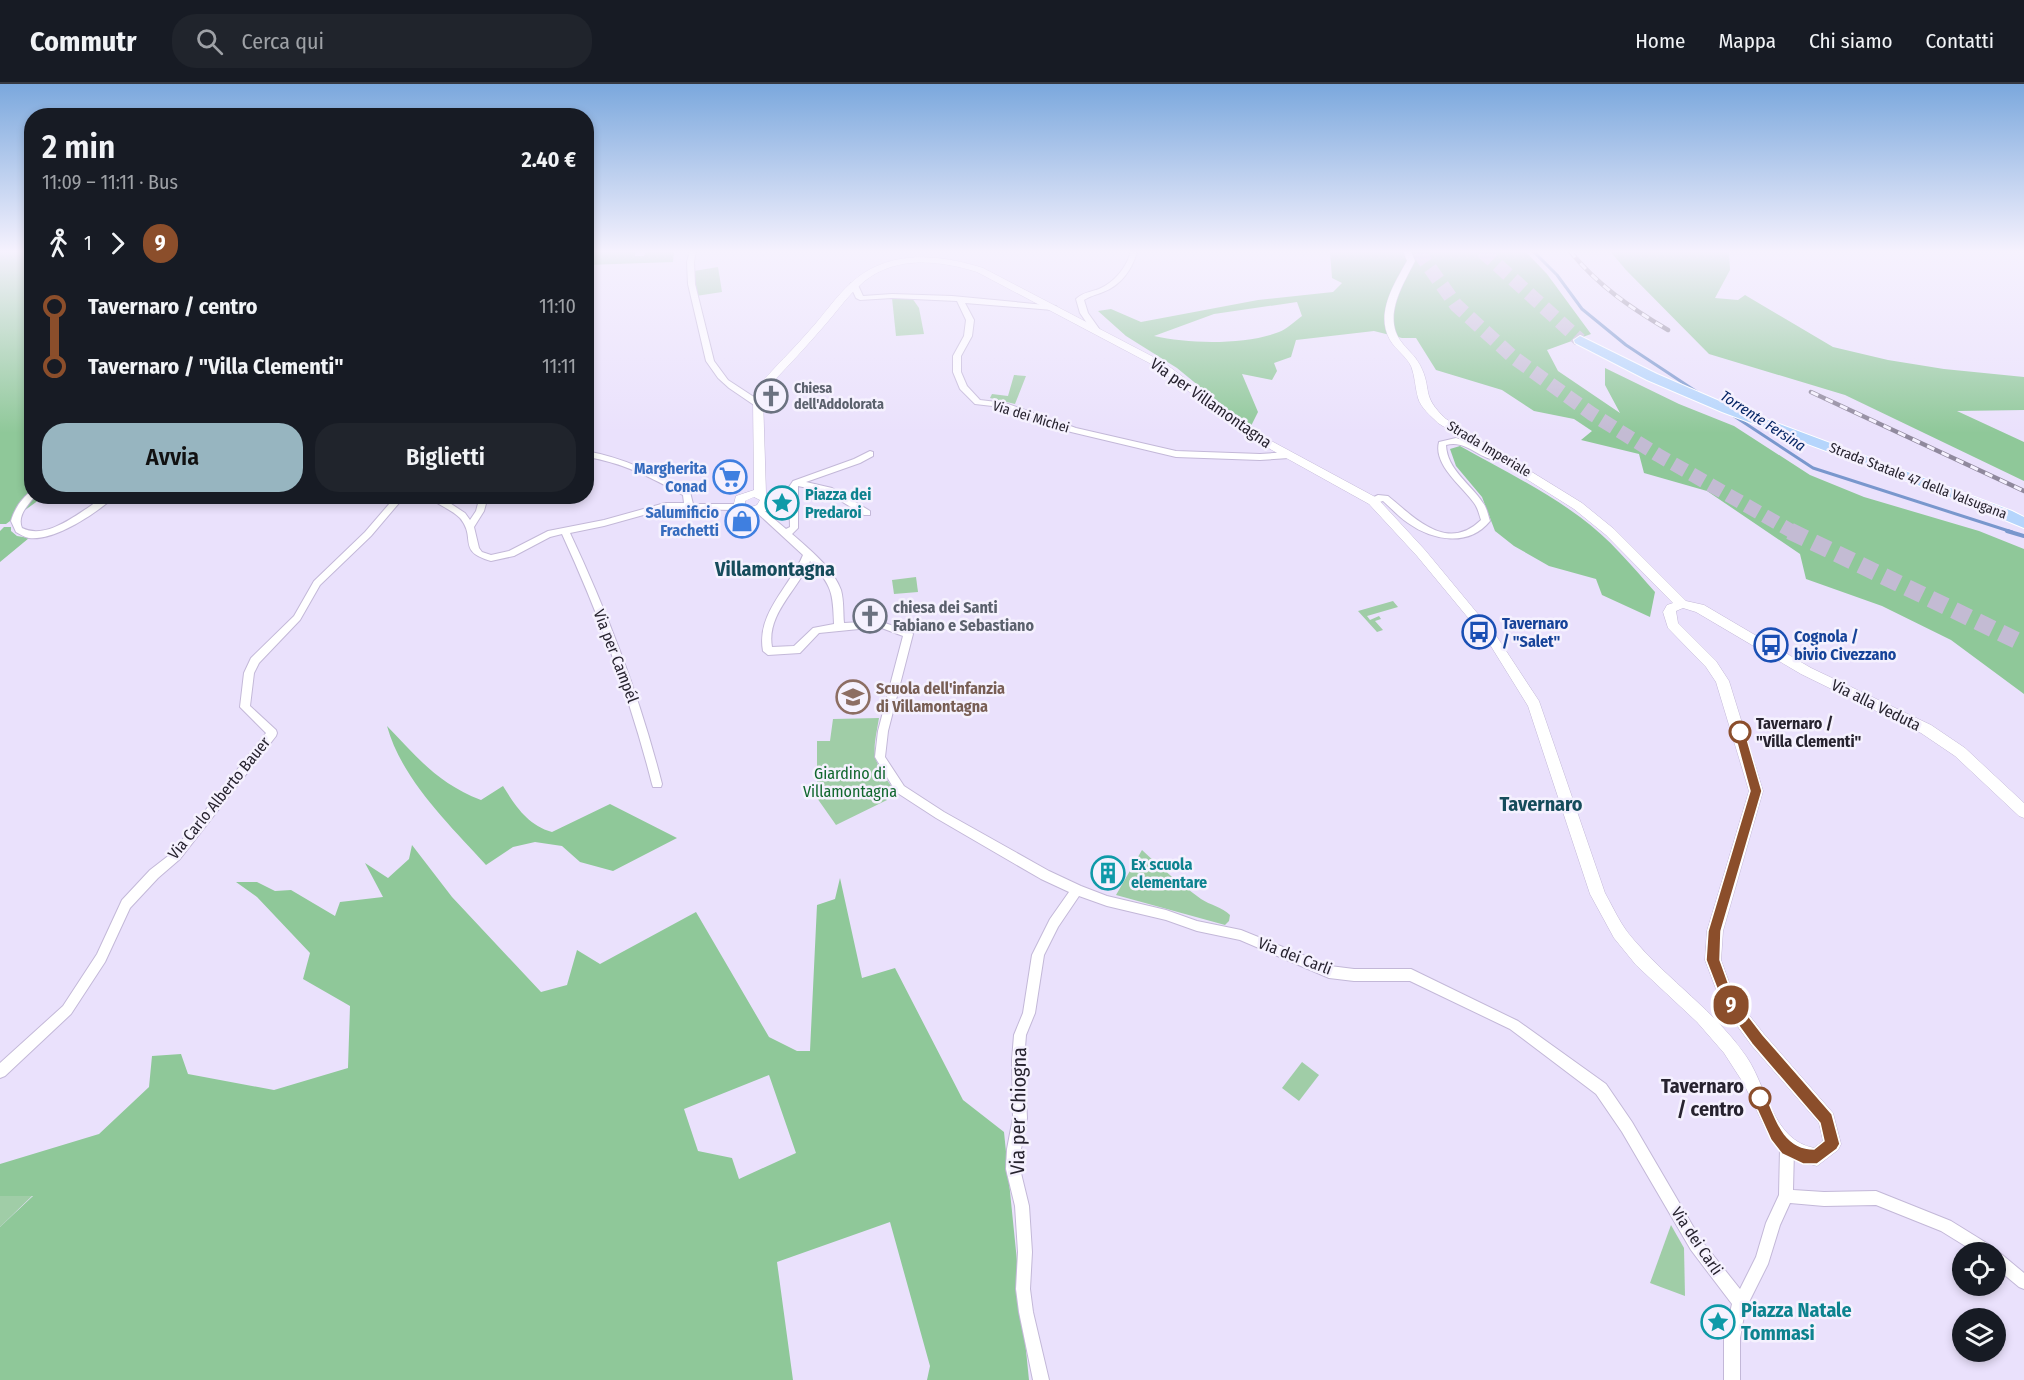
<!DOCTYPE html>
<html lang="it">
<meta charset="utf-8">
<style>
body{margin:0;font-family:"Fira Sans Condensed",sans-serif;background:#20242c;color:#f1f3f6;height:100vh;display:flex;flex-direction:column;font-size:22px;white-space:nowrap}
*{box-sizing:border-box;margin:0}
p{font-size:20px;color:#9ea1a6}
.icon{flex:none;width:33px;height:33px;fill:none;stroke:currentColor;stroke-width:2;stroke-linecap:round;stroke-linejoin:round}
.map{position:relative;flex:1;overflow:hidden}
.side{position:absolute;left:24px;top:24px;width:570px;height:396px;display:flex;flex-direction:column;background:#171b24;border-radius:24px;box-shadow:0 3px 9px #0003}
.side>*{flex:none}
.badge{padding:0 12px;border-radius:20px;font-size:21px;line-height:39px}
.fabs{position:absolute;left:1952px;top:1158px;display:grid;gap:12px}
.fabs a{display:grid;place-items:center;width:54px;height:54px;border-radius:50%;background:#171b24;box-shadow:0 3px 9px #0003;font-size:30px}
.map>.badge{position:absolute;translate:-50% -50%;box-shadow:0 0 0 3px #fff}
.legs{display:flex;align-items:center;gap:9px;height:66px;padding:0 18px;font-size:20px}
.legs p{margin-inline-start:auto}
.overview{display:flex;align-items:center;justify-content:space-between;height:102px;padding:0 18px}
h1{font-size:33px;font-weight:600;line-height:45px}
.cta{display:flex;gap:12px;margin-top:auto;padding:12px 18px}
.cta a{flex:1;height:69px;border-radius:24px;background:#97b5c0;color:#111;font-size:24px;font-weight:600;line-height:69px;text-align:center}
.cta a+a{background:#20242c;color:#f1f3f6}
ul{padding:0 18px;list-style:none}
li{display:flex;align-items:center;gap:21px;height:60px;font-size:22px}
li i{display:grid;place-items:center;width:9px;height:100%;margin:0 8px;background:currentColor}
li i::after{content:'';width:15px;height:15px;margin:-8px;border:4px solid;border-radius:50%;background:#171b24}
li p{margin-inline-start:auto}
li:first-child i{background:linear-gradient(#0000 50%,currentColor 0)}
li:last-child i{background:linear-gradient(currentColor 50%,#0000 0)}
header{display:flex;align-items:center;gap:36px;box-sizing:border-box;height:84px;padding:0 30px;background:#171b24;border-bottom:2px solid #363941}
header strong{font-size:28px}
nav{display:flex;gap:33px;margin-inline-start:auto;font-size:21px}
.search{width:420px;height:54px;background:#20242c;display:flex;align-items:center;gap:15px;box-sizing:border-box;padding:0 21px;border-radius:24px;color:#9ea1a6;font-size:22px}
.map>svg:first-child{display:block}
</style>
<header>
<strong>Commutr</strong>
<div class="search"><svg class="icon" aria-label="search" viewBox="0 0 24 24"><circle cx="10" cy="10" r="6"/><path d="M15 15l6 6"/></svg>Cerca qui</div>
<nav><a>Home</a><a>Mappa</a><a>Chi siamo</a><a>Contatti</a></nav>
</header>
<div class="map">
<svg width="2024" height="1296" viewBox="0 0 2024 1296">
<rect width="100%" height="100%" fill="#eae1fc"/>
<g fill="#a0cda7">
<polygon points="718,183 722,208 696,212 694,187"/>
<polygon points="892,214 912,214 919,224 924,250 896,252"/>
<polygon points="1014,291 1026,292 1015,320 990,314 992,310 1008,312"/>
<polygon points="916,493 918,508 894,510 892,496"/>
<polygon points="1393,517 1398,523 1367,532 1370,536 1379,532 1381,535 1375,537 1383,546 1377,548 1358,527"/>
<path d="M879 634C873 669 870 673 892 703L882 708 887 716 836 741 817 714V657H830L833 635Z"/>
<path d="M1142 766C1161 784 1180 800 1201 815 1210 821 1222 823 1230 831L1229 837 1225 841 1116 811Z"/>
<polygon points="1302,978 1319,991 1299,1017 1282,1004"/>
<polygon points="33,1111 0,1143 0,1112"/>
<polygon points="1671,1141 1684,1164 1685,1212 1650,1199"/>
</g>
<g fill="#8fc899" fill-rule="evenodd">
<polygon points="0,167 31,167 32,412 43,413 6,440 0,440"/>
<polygon points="587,167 636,167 635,172 644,172 647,167 674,167 673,178 587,181"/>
<path d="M1330 167H1525L1547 190 1591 250 1547 266 1558 287 1620 329 1605 301V284L1679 320 1734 342 1810 391 1864 413 1979 447 2024 465V610L1951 556 1882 522 1806 495 1800 470 1707 407 1644 389 1639 370 1581 356 1592 347 1574 335 1534 327 1502 306 1436 286 1416 254H1402L1374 247 1296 256 1291 273 1274 279 1277 287 1272 296 1242 290 1258 328 1250 344 1177 284 1126 252 1098 227 1111 225 1141 238 1258 216 1333 208 1342 199 1332 194ZM1297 218 1302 232C1295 237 1287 245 1279 248 1245 261 1189 260 1154 252L1214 230Z"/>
<polygon points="1610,167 1729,167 1730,186 1715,214 1738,216 1745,211 1833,263 1888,276 1944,285 2024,293 2024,326 1957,327 2024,358 2024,397 1845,311 1709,270 1626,186"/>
<path d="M1460 362C1501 385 1542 405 1580 433 1609 454 1632 482 1655 508L1650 533 1602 511 1596 495 1549 482 1514 462 1495 447 1482 413 1456 382 1450 365Z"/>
<polygon points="4,443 11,443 11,447 17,452 29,454 0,478 0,447"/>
<path d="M387 642C418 674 437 699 481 716L503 702C516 723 528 741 552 748L610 720 677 754 613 787 580 778 562 762 535 758 513 763 486 781C449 740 402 696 387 642Z"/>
<path d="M412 761 452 813 541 908 567 901 577 866 600 880 696 828 769 953 797 967H810L817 821 835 815 840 794 862 894 895 884 963 1016 1004 1048 1029 1296H927L930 1282 890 1138 777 1178 793 1296H0V1143L33 1112H0V1080L99 1050 149 1003 152 972 181 970 188 990 274 1006 348 984 350 922 303 895 310 869 257 813 236 798H257L275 807 291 806 335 832 340 818 383 813 365 779 388 794 409 775ZM769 991 796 1069 739 1095 732 1074 698 1067 684 1025Z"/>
</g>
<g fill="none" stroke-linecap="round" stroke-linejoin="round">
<g stroke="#7997cd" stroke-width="3">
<polyline points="1533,167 1557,191 1582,225 1626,261 1697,308"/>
<polyline points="1731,330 1813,384 2012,448"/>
</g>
<polyline stroke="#7997cd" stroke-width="4" points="2007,447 2024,452"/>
<g stroke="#c3bbd3" stroke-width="14" stroke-dasharray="14 7" stroke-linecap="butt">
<polyline points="1418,167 1456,221 1513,273 1592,330 1658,371 1793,448"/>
<polyline points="1482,167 1580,256"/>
</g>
<polyline stroke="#c3bbd3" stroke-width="17" stroke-dasharray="17 9" stroke-linecap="butt" points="1790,447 2024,560"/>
<defs>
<g id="street">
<polygon points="690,167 696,167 694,178 695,200 714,277 728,296 760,317 760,321 754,321 729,304 718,294 706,277 688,200 687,178"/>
<path d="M1131 167H1137C1133 185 1120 202 1103 208 1096 211 1090 212 1084 216L1088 229 1100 246 1093 248 1080 229 1076 215C1083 208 1091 208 1099 205 1115 198 1127 183 1131 167Z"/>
<polygon points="851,199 857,199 863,212 892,210 952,212 1056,222 1057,224 1053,226 965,219 974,236 972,252 961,272 961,288 967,302 980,316 1005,319 1076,344 1176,367 1260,370 1289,368 1293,371 1289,374 1260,376 1176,373 1071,348 1001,323 975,320 960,305 953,288 953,272 964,252 966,236 957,217 892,214 860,216 856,214 850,201"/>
<path d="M1456 354 1472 359 1500 374 1499 376C1480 377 1467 355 1446 361 1447 386 1471 400 1483 419 1487 424 1488 431 1490 437 1469 463 1433 457 1408 439 1399 433 1391 424 1383 417L1373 420 1370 419V415L1378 411 1388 412C1415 434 1447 469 1481 436 1479 430 1478 424 1474 419 1462 402 1433 381 1439 358Z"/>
<path d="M586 367C625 374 656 390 690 408L693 420H739L743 423 739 426 665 425 604 442 570 449C608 530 640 613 662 700L661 703H653L652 700C630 613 599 531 562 450L550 453 514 472 491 477C456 467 477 454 460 434 451 425 437 421 428 412H439L465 429 470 436 476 427 480 412H488L484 427 474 443 479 464 482 468 491 471 509 467 548 447 604 436 665 419H684L683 411C652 394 622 378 586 373Z"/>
<path d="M870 367 873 368V372L860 379 806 398 832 404 870 427V431H864L826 408 798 402V444L792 450C809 465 833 484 841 506 844 517 843 529 844 539L879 537 911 548 913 550 888 647 885 673 904 702 944 728 1049 787 1081 802 1107 812 1166 826 1197 837 1241 846 1330 882 1354 885H1411L1518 937 1606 1000 1632 1038 1701 1156 1740 1205 1756 1173 1766 1139 1779 1111 1780 1065 1782 1060 1787 1058 1792 1060 1794 1065 1793 1106 1824 1108 1876 1107 1951 1137 1993 1163 1995 1167 2000 1169 2024 1189V1205L2019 1203 1995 1183V1168H1975L1941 1147 1876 1121 1824 1122 1790 1119 1780 1141 1768 1180 1745 1226 1740 1254V1296H1724V1254L1732 1220 1691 1166 1622 1048 1596 1010 1510 945 1410 897H1354L1329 894 1240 856 1197 847 1166 836 1107 822 1079 812 1058 843 1044 871 1035 929 1026 951 1024 976 1027 1034 1021 1065 1020 1085 1029 1122 1032 1168 1030 1205 1033 1228 1049 1296H1033L1019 1228 1016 1205 1018 1168 1015 1122 1006 1085 1007 1065 1013 1034 1012 976 1014 951 1023 929 1032 871 1050 835 1069 808 1041 795 936 734 896 708 875 673 878 647 903 552 879 543 819 549 800 569 768 571 763 567C756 529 790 503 803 471L754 426 758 423 761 424 786 445 790 443 789 403 793 397 854 375ZM810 477C832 502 833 508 834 540L813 544 794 562 772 563C766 530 798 506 810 477Z"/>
<path d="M32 407V412H35C27 422 17 432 22 444 44 455 71 435 89 423 94 420 100 414 105 412 108 412 112 412 115 412 97 429 55 457 29 454 24 453 20 450 16 448L11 437C14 426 22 413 32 407Z"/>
<polygon points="396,412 405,412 371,452 320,501 300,536 259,579 254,589 250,622 276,646 277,649 276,652 180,775 158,794 130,824 105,878 71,930 5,992 0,994 0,979 63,922 97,870 122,816 150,786 172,769 266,649 240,623 244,589 251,574 294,532 314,497 365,448"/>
</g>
<path id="secondary" d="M1403 167H1411L1415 177C1404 199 1383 231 1400 256 1406 265 1415 271 1420 281 1433 306 1420 311 1446 335L1582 419 1614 445 1686 517 1704 521 1811 584 1931 641 1965 664 2024 719V734L2019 732 1955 672 1921 649 1801 590 1696 528 1683 524 1676 527 1678 539 1716 577 1729 597 1763 707 1723 847 1721 876 1734 912 1764 950 1833 1029 1841 1060 1838 1066 1817 1082 1795 1076 1782 1069 1772 1058 1744 1000 1724 969 1697 938 1636 881 1614 854 1590 810 1528 622 1489 559 1417 472 1369 420 1254 356 1155 282 977 188C936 175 889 171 857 204 845 215 835 230 824 242 806 263 787 283 768 303L763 313 766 410 772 415 766 427 750 431 733 423 736 412 754 406 753 313 759 302C774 283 793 266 809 247 823 232 836 212 852 198 889 165 939 170 983 184L1163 278 1262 352 1377 414 1425 466 1497 553 1539 617 1605 809C1614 825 1621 842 1634 856 1669 897 1715 927 1746 972 1767 1002 1772 1056 1814 1064L1823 1057 1819 1039 1752 962 1722 921 1705 876 1707 847 1749 707 1716 598 1706 583 1668 544 1663 528 1667 521 1673 519 1606 451 1574 425 1438 339C1431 332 1421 324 1418 314 1415 303 1415 292 1411 282 1406 272 1396 266 1390 256 1375 230 1394 200 1407 177ZM754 413 760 416 757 421 751 423 745 421V417Z"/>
<polygon id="highway" points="1580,252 1657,290 1731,322 2012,427 2024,433 2024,444 1947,412 1722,328 1647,296 1575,259 1574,256"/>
</defs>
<use href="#street" stroke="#c3b8d8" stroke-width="2"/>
<use href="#secondary" stroke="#c3b8d8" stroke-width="1"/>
<use href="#highway" stroke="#fff" stroke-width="2"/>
<use href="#street" fill="#fff" fill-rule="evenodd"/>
<use href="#secondary" fill="#fff" fill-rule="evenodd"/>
<use href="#highway" fill="#b5d5fc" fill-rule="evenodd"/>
<defs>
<g id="rail">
<path d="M1570 167C1597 201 1631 224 1668 246"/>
<polyline points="1811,308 2024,407"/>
</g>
</defs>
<use href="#rail" stroke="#90899d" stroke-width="4.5"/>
<use href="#rail" stroke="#f5f1fe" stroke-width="3" stroke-dasharray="8" stroke-linecap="butt"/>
</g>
<linearGradient id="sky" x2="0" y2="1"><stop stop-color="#7ba8dd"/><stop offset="0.48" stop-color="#f6f2fe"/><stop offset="1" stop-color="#f6f2fe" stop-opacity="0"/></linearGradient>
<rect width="2024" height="349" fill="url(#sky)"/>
<path fill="#8b4e2b" stroke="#fff" stroke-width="1.5" d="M1740 644 1745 648 1762 707 1721 847 1720 876 1733 912 1763 951 1832 1030 1840 1060 1837 1065 1817 1080H1803L1782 1070 1771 1056 1752 1014 1754 1009 1760 1006 1765 1009C1775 1033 1783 1065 1814 1065L1824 1057 1820 1039 1752 960 1723 920 1706 876 1708 847 1750 707 1734 648Z"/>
<defs>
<symbol id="church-ring" viewBox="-11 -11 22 22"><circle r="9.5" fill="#f5f1fe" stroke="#6b7280" stroke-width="1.5"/><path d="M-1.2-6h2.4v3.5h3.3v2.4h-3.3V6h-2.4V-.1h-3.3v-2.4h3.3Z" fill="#6b7280"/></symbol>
<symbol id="supermarket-ring" viewBox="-11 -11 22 22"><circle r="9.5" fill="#f5f1fe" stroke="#3f7fe0" stroke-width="1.5"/><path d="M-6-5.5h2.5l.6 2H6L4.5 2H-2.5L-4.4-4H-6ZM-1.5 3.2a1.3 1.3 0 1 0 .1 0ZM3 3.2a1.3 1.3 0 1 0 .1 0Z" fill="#3f7fe0"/></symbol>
<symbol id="sight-ring" viewBox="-11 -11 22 22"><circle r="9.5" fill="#f5f1fe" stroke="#0f9aa8" stroke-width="1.5"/><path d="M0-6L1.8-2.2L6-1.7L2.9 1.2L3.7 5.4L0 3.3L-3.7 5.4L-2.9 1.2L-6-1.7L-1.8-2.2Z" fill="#0f9aa8"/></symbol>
<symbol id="shop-ring" viewBox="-11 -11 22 22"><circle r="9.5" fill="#f5f1fe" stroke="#3f7fe0" stroke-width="1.5"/><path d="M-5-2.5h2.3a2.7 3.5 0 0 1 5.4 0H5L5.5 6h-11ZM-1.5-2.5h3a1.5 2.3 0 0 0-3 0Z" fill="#3f7fe0"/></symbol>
<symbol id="bus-ring" viewBox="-11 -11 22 22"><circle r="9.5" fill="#f5f1fe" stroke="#1a4fb4" stroke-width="1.5"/><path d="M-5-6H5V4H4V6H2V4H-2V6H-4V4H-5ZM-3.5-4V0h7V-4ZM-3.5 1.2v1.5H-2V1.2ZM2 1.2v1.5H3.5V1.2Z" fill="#1a4fb4"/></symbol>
<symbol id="school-ring" viewBox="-11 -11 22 22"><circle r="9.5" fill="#f5f1fe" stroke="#8d6e63" stroke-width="1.5"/><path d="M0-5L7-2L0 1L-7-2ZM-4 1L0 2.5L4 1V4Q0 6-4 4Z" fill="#8d6e63"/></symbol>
<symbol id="building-ring" viewBox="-11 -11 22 22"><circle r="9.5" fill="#f5f1fe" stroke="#0f9aa8" stroke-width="1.5"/><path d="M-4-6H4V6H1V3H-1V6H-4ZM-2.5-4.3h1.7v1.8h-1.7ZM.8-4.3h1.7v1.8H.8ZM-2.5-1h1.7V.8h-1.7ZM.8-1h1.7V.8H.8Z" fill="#0f9aa8"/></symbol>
</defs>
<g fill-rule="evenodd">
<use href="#church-ring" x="752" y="293" width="38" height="38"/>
<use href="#supermarket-ring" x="711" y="374" width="38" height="38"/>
<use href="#sight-ring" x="763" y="400" width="38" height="38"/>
<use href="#shop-ring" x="723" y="418" width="38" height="38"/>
<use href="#church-ring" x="851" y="513" width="38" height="38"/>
<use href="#bus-ring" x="1460" y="529" width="38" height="38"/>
<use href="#bus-ring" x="1752" y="542" width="38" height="38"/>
<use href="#school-ring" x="834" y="594" width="38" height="38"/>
<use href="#building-ring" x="1089" y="770" width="38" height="38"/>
<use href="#sight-ring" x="1699" y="1219" width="38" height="38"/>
</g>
<g fill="#fff" stroke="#8b4e2b" stroke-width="3">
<circle cx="1740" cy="648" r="10"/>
<circle cx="1760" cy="1014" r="10"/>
</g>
<g text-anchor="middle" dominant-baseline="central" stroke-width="5" stroke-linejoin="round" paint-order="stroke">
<g font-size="14" font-weight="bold" fill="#5b616d" stroke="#f5f1fe" text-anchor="start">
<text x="794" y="304">Chiesa<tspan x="794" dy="16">dell'Addolorata</tspan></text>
</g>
<g font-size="14" fill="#27232f" stroke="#f5f1fe">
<text transform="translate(1031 333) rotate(17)">Via dei Michei</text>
<text transform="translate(1489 365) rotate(31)">Strada Imperiale</text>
<text transform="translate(1918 397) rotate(21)">Strada Statale 47 della Valsugana</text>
</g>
<g font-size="15" font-style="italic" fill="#062666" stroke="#f5f1fe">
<text transform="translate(1763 337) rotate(33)">Torrente Fersina</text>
</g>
<g font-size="16" fill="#27232f" stroke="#f5f1fe">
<text transform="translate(1211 319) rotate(35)">Via per Villamontagna</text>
<text transform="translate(616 572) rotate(69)">Via per Campél</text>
<text transform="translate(1876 621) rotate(26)">Via alla Veduta</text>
<text transform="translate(219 714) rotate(-51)">Via Carlo Alberto Bauer</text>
<text transform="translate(1295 872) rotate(21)">Via dei Carli</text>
<text transform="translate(1697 1157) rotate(56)">Via dei Carli</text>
</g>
<g font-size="16" font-weight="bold" fill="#366cbe" stroke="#f5f1fe" text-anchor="end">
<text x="707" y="384">Margherita<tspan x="707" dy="18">Conad</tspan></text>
<text x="719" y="428">Salumificio<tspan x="719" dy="18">Frachetti</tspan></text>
</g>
<g font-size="16" font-weight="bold" fill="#0d838f" stroke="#f5f1fe" text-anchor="start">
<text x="805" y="410">Piazza dei<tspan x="805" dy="18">Predaroi</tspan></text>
<text x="1131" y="780">Ex scuola<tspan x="1131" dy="18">elementare</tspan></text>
</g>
<g font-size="16" font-weight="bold" fill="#5b616d" stroke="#f5f1fe" text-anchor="start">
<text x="893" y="523">chiesa dei Santi<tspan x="893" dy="18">Fabiano e Sebastiano</tspan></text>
</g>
<g font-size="16" font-weight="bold" fill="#164399" stroke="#f5f1fe" text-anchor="start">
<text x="1502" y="539">Tavernaro<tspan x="1502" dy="18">/ "Salet"</tspan></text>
<text x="1794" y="552">Cognola /<tspan x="1794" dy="18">bivio Civezzano</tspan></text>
</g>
<g font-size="16" font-weight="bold" fill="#785e54" stroke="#f5f1fe" text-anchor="start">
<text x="876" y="604">Scuola dell'infanzia<tspan x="876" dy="18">di Villamontagna</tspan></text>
</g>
<g font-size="16" font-weight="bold" fill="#27232f" stroke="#f5f1fe" text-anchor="start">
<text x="1756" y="639">Tavernaro /<tspan x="1756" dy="18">"Villa Clementi"</tspan></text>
</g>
<g font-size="16" fill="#11672e" stroke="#f5f1fe">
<text x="850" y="689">Giardino di<tspan x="850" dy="18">Villamontagna</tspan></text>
</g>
<g font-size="20" font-weight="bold" fill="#164c5b" stroke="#f5f1fe">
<text x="775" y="485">Villamontagna</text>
<text x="1541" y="720">Tavernaro</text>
</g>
<g font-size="20" font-weight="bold" fill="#27232f" stroke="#f5f1fe" text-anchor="end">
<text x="1744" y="1002">Tavernaro<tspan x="1744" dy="23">/ centro</tspan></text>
</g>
<g font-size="20" fill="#27232f" stroke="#f5f1fe">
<text transform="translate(1018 1027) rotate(-89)">Via per Chiogna</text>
</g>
<g font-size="20" font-weight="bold" fill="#0d838f" stroke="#f5f1fe" text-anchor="start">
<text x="1741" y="1226">Piazza Natale<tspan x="1741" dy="23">Tommasi</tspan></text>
</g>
</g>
</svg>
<div class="fabs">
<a><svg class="icon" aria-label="locate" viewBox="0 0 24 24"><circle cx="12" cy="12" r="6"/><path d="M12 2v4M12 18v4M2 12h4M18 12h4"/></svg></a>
<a><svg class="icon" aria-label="layers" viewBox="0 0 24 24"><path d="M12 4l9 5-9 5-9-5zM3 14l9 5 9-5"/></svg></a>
</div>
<b class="badge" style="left:1731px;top:921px;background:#8b4e2b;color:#fff">9</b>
<section class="side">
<div class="overview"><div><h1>2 min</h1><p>11:09 – 11:11 · Bus</p></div><b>2.40 €</b></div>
<div class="legs"><svg class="icon" aria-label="walk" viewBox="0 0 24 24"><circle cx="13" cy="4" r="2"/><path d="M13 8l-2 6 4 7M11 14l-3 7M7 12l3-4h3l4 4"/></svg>1<svg class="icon" aria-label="forward" viewBox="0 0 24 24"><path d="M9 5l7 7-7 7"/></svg><b class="badge" style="background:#8b4e2b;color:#fff">9</b></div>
<ul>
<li><i style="color:#8b4e2b"></i><b>Tavernaro / centro</b><p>11:10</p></li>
<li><i style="color:#8b4e2b"></i><b>Tavernaro / &quot;Villa Clementi&quot;</b><p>11:11</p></li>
</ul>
<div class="cta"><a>Avvia</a><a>Biglietti</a></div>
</section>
</div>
